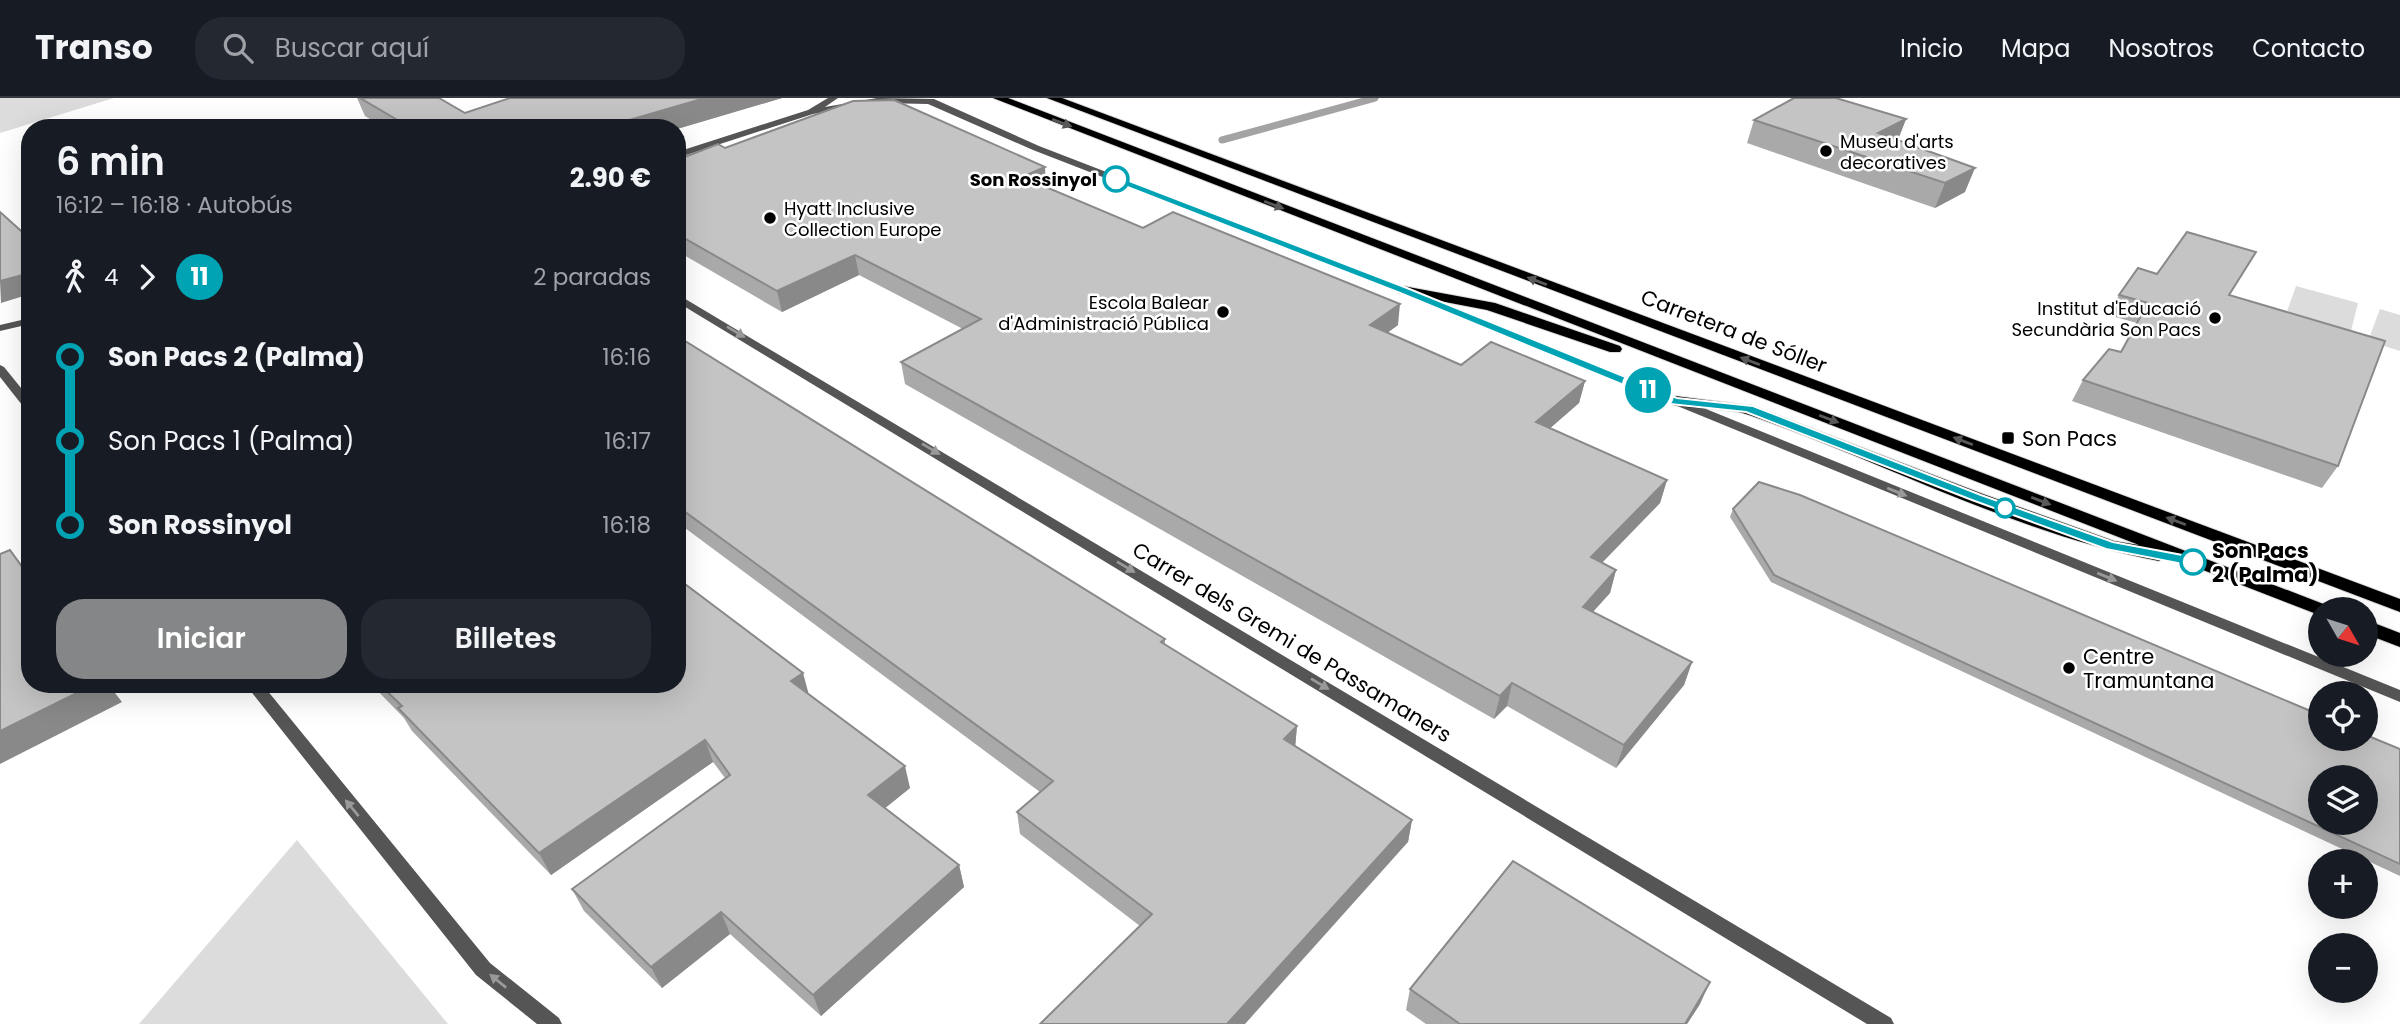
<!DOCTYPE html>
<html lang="es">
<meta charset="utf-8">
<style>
body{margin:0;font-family:Poppins,sans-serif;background:#242831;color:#f1f3f6;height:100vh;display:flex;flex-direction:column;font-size:26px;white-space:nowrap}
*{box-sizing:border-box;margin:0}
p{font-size:23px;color:#9ea1a6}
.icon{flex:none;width:38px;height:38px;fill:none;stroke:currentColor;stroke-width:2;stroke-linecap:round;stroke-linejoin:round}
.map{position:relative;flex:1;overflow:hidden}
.panel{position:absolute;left:21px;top:21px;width:665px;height:574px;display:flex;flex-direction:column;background:#171b24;border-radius:28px;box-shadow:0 7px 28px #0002}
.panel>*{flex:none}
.badge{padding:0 14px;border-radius:23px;font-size:24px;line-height:46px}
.needle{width:46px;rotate:129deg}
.buttons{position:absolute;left:2308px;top:499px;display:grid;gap:14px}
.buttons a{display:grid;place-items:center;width:70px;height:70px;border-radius:50%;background:#171b24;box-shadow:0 7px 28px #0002;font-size:35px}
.map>.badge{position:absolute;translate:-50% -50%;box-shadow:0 0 0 4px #fff}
.legs{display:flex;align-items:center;gap:10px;height:77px;padding:0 35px;font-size:23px}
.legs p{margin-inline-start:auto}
.summary{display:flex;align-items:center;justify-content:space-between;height:119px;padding:0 35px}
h1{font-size:38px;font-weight:600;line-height:52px}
.button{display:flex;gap:14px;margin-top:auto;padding:14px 35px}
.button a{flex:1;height:80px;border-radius:28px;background:#858687;color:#fff;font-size:28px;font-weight:600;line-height:80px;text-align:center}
.button a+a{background:#242831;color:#f1f3f6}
ul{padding:0 35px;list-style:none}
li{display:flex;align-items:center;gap:24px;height:84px;font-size:26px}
li i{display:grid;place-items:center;width:10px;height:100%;margin:0 9px;background:currentColor}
li i::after{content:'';width:18px;height:18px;margin:-9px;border:5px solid;border-radius:50%;background:#171b24}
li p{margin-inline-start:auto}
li:first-child i{background:linear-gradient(#0000 50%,currentColor 0)}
li:last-child i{background:linear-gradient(currentColor 50%,#0000 0)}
header{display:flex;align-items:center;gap:42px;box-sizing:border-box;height:98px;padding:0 35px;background:#171b24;border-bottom:2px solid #363941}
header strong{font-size:33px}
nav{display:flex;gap:38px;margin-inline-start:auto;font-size:24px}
.search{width:490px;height:63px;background:#242831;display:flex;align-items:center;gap:18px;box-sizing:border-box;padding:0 24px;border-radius:28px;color:#9ea1a6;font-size:26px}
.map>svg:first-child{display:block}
</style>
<header>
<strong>Transo</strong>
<div class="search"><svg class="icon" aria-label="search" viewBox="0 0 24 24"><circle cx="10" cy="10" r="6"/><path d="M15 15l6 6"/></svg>Buscar aquí</div>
<nav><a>Inicio</a><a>Mapa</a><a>Nosotros</a><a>Contacto</a></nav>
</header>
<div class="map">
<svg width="2400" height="926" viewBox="0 0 2400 926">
<rect width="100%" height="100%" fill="#fff"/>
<g fill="#dcdcdc">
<polygon points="0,0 114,0 0,35"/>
<polygon points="2296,188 2358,205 2349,241 2284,222"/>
<polygon points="2380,211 2400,217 2400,253 2368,243"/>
<polygon points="297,742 448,926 139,926"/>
</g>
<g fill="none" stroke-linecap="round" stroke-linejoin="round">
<polyline stroke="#a3a3a3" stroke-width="7" points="1222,42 1375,0"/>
<defs>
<g id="primary">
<path d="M993 0H1008L2326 507 2329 511H2320V517L2314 515 2167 458 2159 463C2016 436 1885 364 1749 317 1724 308 1695 313 1670 306L1667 303 1675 298 1753 308 1983 396 2114 443 2139 447Z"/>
<polygon points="1047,0 1062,0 2400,501 2400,514"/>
<polygon points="1403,188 1495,205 1620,248 1622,251 1620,254 1610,254 1487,212 1398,195 1398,189"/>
<polygon points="2366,522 2400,535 2400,549 2366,536"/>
</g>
</defs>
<use href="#primary" stroke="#dbdbdb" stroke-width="2"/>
<g fill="#555" fill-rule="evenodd">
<polygon points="828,0 838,0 825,9 877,0 934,1 1039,48 1407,190 2400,592 2400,604 1399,194 1033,52 928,6 880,5 813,16 677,60 677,54 808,12"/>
<polygon points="677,196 1891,920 1894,926 1867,926 677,204"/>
<polygon points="30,220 30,226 0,233 0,227"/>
<polygon points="0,267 4,269 30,301 30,313 26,312 0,279"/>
<polygon points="245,586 262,586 490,865 559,920 562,926 537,926 476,877"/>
</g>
<use href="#primary" fill="#000" fill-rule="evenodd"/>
</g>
<g fill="#a9a9a9">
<polygon points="357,0 439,0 465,15 510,0 782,0 677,31 677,30 384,30 365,18"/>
<polygon points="1906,21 1898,42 1965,94 1935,110 1747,45 1754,22"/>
<polygon points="725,50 1046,89 1045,89 1143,130 1398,227 1387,235 1461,267 1585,283 1579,305 1550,330 1667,382 1660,405 1602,465 1616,472 1610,495 1593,514 1692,564 1684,587 1616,670 1507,608 1494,621 905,286 901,264 963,231 859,177 782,214 677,153 677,62"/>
<polygon points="2157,176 2229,197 2338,368 2322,390 2072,303 2083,282 2121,254 2137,225 2108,217 2119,197"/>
<polygon points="677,238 1165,541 1165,547 1297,628 1295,648 1412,722 1408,744 1140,828 1020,736 1017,714 1040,694 677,424"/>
<polygon points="1733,411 2400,651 2400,778 1771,484 1730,419"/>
<polygon points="371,586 677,586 809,596 910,690 885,710 959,767 964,789 821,918 730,836 662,890 584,813 572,791 725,680 713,664 551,777 412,633 404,620"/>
<polygon points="1410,891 1700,906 1687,926 1426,926 1406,912"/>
</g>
<g fill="#898989">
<polygon points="705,0 782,0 677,31 677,30 602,30"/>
<polygon points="1906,21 1897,44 1878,35"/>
<polygon points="1045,69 1046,89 1024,99 1022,79"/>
<polygon points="1975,70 1965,94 1935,110 1945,85"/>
<polygon points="855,157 859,177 782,214 777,193"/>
<polygon points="30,175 30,196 1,205 0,183"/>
<polygon points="1400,206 1398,227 1368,249 1370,227"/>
<polygon points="1585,283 1579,305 1532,346 1536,324"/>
<polygon points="1667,382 1660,405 1585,482 1591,459"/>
<polygon points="10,452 30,477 30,480"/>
<polygon points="1616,472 1610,495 1576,532 1583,509"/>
<polygon points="1692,564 1684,587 1616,670 1624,647"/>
<polygon points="803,575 809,597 791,583"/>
<polygon points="1512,585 1507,608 1494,621 1500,598"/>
<polygon points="95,586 108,586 122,604 0,666 0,633"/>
<polygon points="1297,628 1295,651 1284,641"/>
<polygon points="705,642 713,664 551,777 539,755"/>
<polygon points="905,668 910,690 874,719 868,697"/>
<polygon points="1412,722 1408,744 1245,926 1227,926"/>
<polygon points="959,767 964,789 821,918 813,897"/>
<polygon points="721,814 730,836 662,890 651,869"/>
<polygon points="1710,884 1700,906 1687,926 1685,926"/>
</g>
<g fill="#c4c4c4" stroke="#898989" stroke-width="2" fill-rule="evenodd">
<polygon points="360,0 439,0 465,15 510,0 705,0 602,30 411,30"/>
<polygon points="1794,0 1836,0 1906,21 1878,35 1975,70 1945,85 1754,22"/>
<polygon points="894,2 1045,69 1022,79 1143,130 1173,114 1400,206 1370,227 1461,267 1491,244 1585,283 1536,324 1667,382 1591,459 1616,472 1583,509 1692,564 1624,647 1512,585 1500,598 901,264 981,221 855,157 777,193 677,136 677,62 718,46 725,50 853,3"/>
<polygon points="0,114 30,141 30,175 0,183"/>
<polygon points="2187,134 2256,154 2229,197 2385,243 2338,368 2083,282 2109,251 2121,254 2148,205 2119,197 2138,170 2157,176"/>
<polygon points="677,238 1165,541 1161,544 1297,628 1284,641 1412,722 1227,926 1040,926 1152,816 1017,714 1053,683 677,408"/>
<path d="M1759 384 1800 397 2320 617V640H2366V637L2400 651V766L1774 477 1733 411ZM2320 679H2366V724H2320Z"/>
<polygon points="10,452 30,480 30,586 95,586 0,633 0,456"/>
<polygon points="677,480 803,575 791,583 905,668 868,697 959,767 813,897 721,814 651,869 572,791 730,677 705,642 539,755 398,610 402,608 379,586 677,586"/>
<polygon points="1513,763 1710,884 1685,926 1460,926 1410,891"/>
</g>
<defs><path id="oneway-solid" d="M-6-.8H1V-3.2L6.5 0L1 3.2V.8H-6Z" transform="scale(1.75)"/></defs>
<g fill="#595959">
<use href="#oneway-solid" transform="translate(1062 25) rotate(21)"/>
<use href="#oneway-solid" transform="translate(1274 107) rotate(21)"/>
<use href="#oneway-solid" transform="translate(1537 183) rotate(-159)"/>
<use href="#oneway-solid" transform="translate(1750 263) rotate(-159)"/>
<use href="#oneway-solid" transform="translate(1829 321) rotate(21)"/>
<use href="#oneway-solid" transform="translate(1963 343) rotate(-159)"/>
<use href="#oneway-solid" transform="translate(2041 403) rotate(21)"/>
<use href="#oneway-solid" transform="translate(2176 423) rotate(-159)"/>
</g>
<g fill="#999">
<use href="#oneway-solid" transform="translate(736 234) rotate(31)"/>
<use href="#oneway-solid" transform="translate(931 351) rotate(31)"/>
<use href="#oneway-solid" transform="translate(1897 394) rotate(22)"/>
<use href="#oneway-solid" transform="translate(1126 469) rotate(31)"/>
<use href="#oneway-solid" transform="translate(2107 479) rotate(22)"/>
<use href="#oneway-solid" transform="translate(1320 586) rotate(31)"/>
<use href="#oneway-solid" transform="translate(352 710) rotate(-129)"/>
<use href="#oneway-solid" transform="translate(498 883) rotate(-141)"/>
</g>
<polygon fill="#00a3b4" stroke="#fff" stroke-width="2" points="1112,79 1119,79 1407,190 1677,300 1753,308 1981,397 2113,444 2193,459 2199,464 2193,468 2106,451 1972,402 1746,314 1670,306 1400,195 1112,83"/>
<g fill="#000" stroke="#fff" stroke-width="2.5">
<circle cx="1826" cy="53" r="7"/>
<circle cx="770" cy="120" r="7"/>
<circle cx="1223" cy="214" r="7"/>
<circle cx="2215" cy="220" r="7"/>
<rect x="2001" y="333" width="14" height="14" rx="3.5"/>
<circle cx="2069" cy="570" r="7"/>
</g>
<g fill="#fff" stroke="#00a3b4" stroke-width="3.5">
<circle cx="1116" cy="81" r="12"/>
<circle cx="2005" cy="410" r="9"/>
<circle cx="2193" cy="464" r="12"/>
</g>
<g text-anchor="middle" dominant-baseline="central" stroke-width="5" stroke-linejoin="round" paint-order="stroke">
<g font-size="18" fill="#000" stroke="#fff" text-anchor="start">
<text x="1840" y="43">Museu d'arts<tspan x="1840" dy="21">decoratives</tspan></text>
<text x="784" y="110">Hyatt Inclusive<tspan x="784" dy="21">Collection Europe</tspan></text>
<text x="1209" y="204" text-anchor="end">Escola Balear<tspan x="1209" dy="21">d'Administració Pública</tspan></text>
<text x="2201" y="210" text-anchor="end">Institut d'Educació<tspan x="2201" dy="21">Secundària Son Pacs</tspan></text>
</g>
<g font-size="18" font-weight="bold" fill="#000" stroke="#fff" text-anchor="end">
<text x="1097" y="81">Son Rossinyol</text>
</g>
<g font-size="21" fill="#000" stroke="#fff">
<text transform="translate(1734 233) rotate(21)">Carretera de Sóller</text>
<text transform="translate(1292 544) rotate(31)">Carrer dels Gremi de Passamaners</text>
</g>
<g font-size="21" fill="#000" stroke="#fff" text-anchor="start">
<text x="2022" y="340">Son Pacs</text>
<text x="2083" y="558">Centre<tspan x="2083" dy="24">Tramuntana</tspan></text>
</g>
<g font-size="21" font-weight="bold" fill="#000" stroke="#fff" text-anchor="start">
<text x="2212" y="452">Son Pacs<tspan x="2212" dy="24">2 (Palma)</tspan></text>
</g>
</g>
</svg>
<div class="buttons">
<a><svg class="needle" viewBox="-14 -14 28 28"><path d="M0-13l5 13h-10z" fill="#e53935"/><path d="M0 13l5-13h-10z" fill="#9ea1a6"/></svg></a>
<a><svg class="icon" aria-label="locate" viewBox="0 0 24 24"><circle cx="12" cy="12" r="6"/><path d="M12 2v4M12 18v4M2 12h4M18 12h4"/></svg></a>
<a><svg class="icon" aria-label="layers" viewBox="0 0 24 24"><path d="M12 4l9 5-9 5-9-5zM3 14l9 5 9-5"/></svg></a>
<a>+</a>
<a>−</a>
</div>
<b class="badge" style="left:1648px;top:292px;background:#00a3b4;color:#fff">11</b>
<section class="panel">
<div class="summary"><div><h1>6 min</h1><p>16:12 – 16:18 · Autobús</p></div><b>2.90 €</b></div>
<div class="legs"><svg class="icon" aria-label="walk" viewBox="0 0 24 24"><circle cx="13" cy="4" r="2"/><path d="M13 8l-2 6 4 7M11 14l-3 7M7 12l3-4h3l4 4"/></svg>4<svg class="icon" aria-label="forward" viewBox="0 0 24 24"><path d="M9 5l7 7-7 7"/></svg><b class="badge" style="background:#00a3b4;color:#fff">11</b><p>2 paradas</p></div>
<ul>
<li><i style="color:#00a3b4"></i><b>Son Pacs 2 (Palma)</b><p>16:16</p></li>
<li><i style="color:#00a3b4"></i><span>Son Pacs 1 (Palma)</span><p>16:17</p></li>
<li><i style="color:#00a3b4"></i><b>Son Rossinyol</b><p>16:18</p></li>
</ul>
<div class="button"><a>Iniciar</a><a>Billetes</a></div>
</section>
</div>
